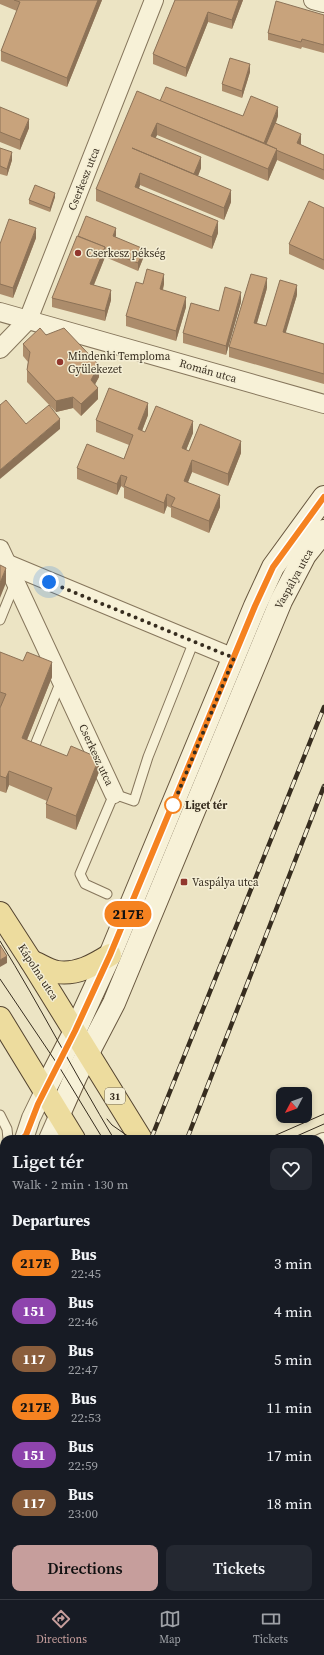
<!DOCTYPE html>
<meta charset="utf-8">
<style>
body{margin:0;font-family:"Source Serif 4",serif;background:#242831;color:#f1f3f6;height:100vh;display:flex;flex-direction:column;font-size:15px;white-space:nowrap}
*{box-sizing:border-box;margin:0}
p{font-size:13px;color:#9ea1a6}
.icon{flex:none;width:22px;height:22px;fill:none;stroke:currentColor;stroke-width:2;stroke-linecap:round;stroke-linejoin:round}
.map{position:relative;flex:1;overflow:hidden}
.side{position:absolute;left:0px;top:1135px;width:324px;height:464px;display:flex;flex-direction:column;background:#171b24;border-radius:12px 12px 0 0;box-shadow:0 2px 6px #0003}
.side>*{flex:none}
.badge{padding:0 8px;border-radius:13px;font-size:14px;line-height:26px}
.needle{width:26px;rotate:229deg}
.controls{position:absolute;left:276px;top:1087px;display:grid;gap:8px}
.controls a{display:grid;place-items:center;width:36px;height:36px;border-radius:8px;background:#171b24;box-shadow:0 2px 6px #0003;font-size:20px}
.you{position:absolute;width:20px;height:20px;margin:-10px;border:3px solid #fff;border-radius:50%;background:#1a73e8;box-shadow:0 0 0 6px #1a73e833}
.map>.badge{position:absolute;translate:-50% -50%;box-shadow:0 0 0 2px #fff}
h2{padding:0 12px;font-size:15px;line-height:36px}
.round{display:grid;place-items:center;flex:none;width:42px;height:42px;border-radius:8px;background:#242831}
.summary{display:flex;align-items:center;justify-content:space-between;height:68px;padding:0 12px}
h1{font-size:19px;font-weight:600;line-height:30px}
.action{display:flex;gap:8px;margin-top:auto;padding:8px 12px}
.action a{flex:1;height:46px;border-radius:8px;background:#c69e9c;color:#111;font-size:16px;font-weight:600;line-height:46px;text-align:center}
.action a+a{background:#242831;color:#f1f3f6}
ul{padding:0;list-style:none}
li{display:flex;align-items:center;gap:12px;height:48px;padding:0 12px}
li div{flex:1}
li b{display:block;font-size:15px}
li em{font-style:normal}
li .badge{min-width:44px;font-weight:700;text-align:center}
.tabs{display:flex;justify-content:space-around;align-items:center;height:56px;border-top:1px solid #363941;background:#171b24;font-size:11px;color:#9ea1a6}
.tabs a{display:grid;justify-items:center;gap:2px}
.tabs .on{color:#c69e9c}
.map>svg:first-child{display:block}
</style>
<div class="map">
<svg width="324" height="1599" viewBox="0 0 324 1599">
<rect width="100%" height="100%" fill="#ece4c4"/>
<polygon fill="#bfca99" points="78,1595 134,1595 126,1599 75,1599"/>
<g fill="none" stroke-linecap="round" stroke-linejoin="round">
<defs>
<g id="service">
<polyline points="0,620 15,583"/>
<polyline points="31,755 61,681"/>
<polyline points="107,894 85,884 80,874 114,794 134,801 148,757 194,641"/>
<polyline points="0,1115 7,1129 8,1139"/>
<polyline points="0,1162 4,1158"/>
<polyline points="156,1599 161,1595"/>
</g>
<g id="minor">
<polyline points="313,0 324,3"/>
<polyline points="0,312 324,404"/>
<polyline points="0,349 28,320 154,0"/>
<polyline points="0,549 114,794"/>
<polyline points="8,564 234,658"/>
<polyline points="24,1139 31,1118 44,1091"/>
<polyline points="48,1139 59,1114"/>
<polyline points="0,1206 4,1190"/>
<polyline points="0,1235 4,1228"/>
</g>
<g id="tertiary">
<polyline points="320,1146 324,1144"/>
<polyline points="58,1599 60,1595"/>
</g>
<g id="secondary">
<polyline points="44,1091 75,1031 110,955 255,606 273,567 324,497"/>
<polyline points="59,1114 76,1076 114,1003 281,601 305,555 324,531"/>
</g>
<g id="primary">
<polyline points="0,913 31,961 141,1139"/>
<path d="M31 961C39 964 49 971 57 972 77 975 94 965 110 955"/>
<polyline points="0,1018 74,1139"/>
<polyline points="320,1441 324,1447"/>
<polyline points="320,1517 324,1523"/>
</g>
</defs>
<use href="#service" stroke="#86765c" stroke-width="11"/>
<use href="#minor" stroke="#86765c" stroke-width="20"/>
<use href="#tertiary" stroke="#86765c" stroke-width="24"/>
<use href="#secondary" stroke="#68573f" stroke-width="24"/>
<use href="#primary" stroke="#544430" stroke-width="24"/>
<use href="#service" stroke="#f7f1d7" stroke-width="9"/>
<use href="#minor" stroke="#f7f1d7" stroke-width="18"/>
<use href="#tertiary" stroke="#f7f1d7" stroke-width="22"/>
<use href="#secondary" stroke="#f7f1d7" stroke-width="22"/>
<use href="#primary" stroke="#eddc9e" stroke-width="22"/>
<g stroke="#372d1f" stroke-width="1">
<path d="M0 941C40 1006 75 1074 114 1139"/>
<polyline points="0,979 58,1065 103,1139"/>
<polyline points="107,1119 112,1125 132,1139"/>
<polyline points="267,1139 324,1114"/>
<polyline points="290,1139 324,1124"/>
<polyline points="320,1472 324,1478"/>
<polyline points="320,1488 324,1495"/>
</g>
<defs>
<g id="rail">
<polyline points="151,1139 324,707"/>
<polyline points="187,1139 324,786"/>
<polyline points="0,1520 4,1509"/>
<polyline points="0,1599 4,1590"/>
</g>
</defs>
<use href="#rail" stroke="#372d1f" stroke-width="4.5"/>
<use href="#rail" stroke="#f4eed4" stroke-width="3" stroke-dasharray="9" stroke-linecap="butt"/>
</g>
<g fill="#ac8c6b">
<polygon points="0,0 102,0 67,87 1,61 1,51 17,11 0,4"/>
<polygon points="175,0 243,0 232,29 208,22 186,77 153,64 153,54"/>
<polygon points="324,15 324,53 302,47 301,49 268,40 268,33"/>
<polygon points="250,72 242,98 222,91 222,84"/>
<polygon points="160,101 243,116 278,116 276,123 301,144 300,144 324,155 324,180 277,160 268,181 157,135 155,138 201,168 198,176 231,202 224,220 140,185 139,188 218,233 212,249 96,201 96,189"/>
<polygon points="0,107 29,128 20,150 0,142"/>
<polygon points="0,148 12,160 7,176 0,174"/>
<polygon points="55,197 50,212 29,204 29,200"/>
<polygon points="324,208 324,270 289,254 289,244"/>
<polygon points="116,236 115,237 144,256 138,271 105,257 94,285 111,300 105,321 52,307 52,298"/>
<polygon points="36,238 13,298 0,294 0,244"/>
<polygon points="143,284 164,284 163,290 186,307 176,341 126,326 126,316"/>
<polygon points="267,288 257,323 266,326 297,295 285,333 324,344 324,384 229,357 229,347"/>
<polygon points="241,302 226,355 183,343 183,333 219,311"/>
<polygon points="46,335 99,377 95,384 98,399 81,416 73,408 56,412 27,382 27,370 28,362 23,356 23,344"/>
<polygon points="148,415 142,431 145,432 193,433 186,450 189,451 241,453 228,486 192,472 188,482 220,507 209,533 171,517 171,508 167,506 164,514 124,498 124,488 121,486 117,495 77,479 77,468 124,459 129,445 96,432 96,420"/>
<polygon points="0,652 52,677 27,740 99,772 76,830 46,818 46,804 47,801 9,785 6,793 0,791 0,708 1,707 0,706"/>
</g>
<g fill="#8c7257">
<polygon points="98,0 102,0 67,87 67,78"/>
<polygon points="239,0 243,0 232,29 232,20"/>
<polygon points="208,12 208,22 186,77 186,68"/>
<polygon points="250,64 250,72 242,98 242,91"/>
<polygon points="278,107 278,116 267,146 264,144"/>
<polygon points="29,119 29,128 20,150 20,140"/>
<polygon points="157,123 157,135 151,148 151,136"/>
<polygon points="301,134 301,144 297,153 297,143"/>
<polygon points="277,149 277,160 268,181 268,169"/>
<polygon points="12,152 12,160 7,176 7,169"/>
<polygon points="201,157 201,168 194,186 194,174"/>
<polygon points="140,173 140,185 135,198 135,187"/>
<polygon points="231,190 231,202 224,220 224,208"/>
<polygon points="55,193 55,197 50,212 50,208"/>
<polygon points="218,221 218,233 212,249 212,237"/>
<polygon points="36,228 36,238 13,298 13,288"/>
<polygon points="116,228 116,236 113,243 113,236"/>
<polygon points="105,247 105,257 90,294 90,284"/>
<polygon points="144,249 144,256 138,271 138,263"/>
<polygon points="164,274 164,284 160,299 160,289"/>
<polygon points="267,278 267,288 254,333 254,323"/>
<polygon points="297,285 297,295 283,342 283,332"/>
<polygon points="111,290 111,300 105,321 105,311"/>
<polygon points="241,292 241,302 226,355 226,346"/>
<polygon points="186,297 186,307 176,341 176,331"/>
<polygon points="99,365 99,377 91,392 91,380"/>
<polygon points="98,388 98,399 81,416 81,404"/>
<polygon points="73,397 73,408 56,412 56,401"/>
<polygon points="148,403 148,415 138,441 138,429"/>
<polygon points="60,419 60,429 0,479 0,470"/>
<polygon points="193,421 193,433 182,460 182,448"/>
<polygon points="241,441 241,453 228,486 228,474"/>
<polygon points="192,460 192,472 184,492 184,481"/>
<polygon points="121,475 121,486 117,495 117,484"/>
<polygon points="167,494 167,506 164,514 164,503"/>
<polygon points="220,495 220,507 209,533 209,521"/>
<polygon points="6,568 6,583 0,598 0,583"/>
<polygon points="52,662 52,677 22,752 22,738"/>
<polygon points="99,758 99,772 76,830 76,816"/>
<polygon points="9,771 9,785 6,793 6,778"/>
<polygon points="7,956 7,963 0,967 0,960"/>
</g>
<g fill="#c8a37c" stroke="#8c7257">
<polygon points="14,0 98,0 67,78 1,51 20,2"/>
<polygon points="175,0 239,0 232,20 208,12 186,68 153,54"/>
<polygon points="276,1 324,15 324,45 302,39 301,42 268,33"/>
<polygon points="230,58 250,64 242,91 222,84"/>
<polygon points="166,87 243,116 251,96 278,107 264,143 160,101"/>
<polygon points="137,91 277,149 268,169 157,123 151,136 201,157 194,174 132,148 231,190 224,208 140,173 135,187 218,221 212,237 96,189"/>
<polygon points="0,107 29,119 20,140 0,132"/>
<polygon points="275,123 301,134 297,143 324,155 324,170 276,150 277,149 266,144"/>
<polygon points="0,148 12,152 7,169 0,166"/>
<polygon points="35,185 55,193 50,208 29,200"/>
<polygon points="309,201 324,208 324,260 289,244"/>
<polygon points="86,216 116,228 113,236 144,249 138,263 105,250 105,247 78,236"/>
<polygon points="9,219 36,228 13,288 0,284 0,244"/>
<polygon points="77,236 105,247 90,284 111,290 105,311 52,298"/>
<polygon points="147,269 164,274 160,289 186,297 176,331 126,316 136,282 143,284"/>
<polygon points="251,274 267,278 254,323 266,326 280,280 297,285 283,332 324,344 324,374 229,347"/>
<polygon points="225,287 241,292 226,346 183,333 191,303 219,311"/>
<polygon points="40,328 46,335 64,328 99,365 91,380 98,388 81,404 73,397 56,401 27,370 30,352 23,344"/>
<polygon points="109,388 148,403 138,429 145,432 156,406 193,421 182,448 189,451 200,424 241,441 228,474 192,460 184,481 220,495 209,521 171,506 175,498 167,494 164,503 124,486 127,477 121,475 117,484 77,468 87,444 124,459 133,435 96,420"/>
<polygon points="6,400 26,424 49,405 60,419 0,470 0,405"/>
<polygon points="0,565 6,568 0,583"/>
<polygon points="0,652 23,661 27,652 52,662 22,738 67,756 71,746 99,758 76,816 46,804 52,788 9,771 6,778 0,776 0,708 6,694 0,692"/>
<polygon points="0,945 7,956 0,960"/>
<polygon points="174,1595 211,1595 213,1599 166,1599"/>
</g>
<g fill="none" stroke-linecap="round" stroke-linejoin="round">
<defs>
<polyline id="line" points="22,1139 26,1135 38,1104 75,1031 110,955 255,606 273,567 324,497"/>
</defs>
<use href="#line" stroke="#fff" stroke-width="9"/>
<use href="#line" stroke="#f58220" stroke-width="6"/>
<polyline stroke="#372d1f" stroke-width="4" stroke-dasharray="0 7.2" points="49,582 234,658 173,805"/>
</g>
<g fill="#92372e" stroke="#f4eed4" stroke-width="1.5">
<circle cx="78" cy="253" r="4"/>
<circle cx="60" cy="362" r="4"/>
<rect x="180" y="878" width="8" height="8" rx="2"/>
</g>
<circle fill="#fff" stroke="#f58220" stroke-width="2" cx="173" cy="805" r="8"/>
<g text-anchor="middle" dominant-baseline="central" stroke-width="3" stroke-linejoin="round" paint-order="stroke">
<rect fill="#f4eed4" stroke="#706755" stroke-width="1" x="105" y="1088" width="20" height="16" rx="3"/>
<g font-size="10" font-weight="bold" fill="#372d1f">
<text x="115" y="1096">31</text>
</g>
<g font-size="11" fill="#372d1f" stroke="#f4eed4">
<text transform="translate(84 179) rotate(-68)">Cserkesz utca</text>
<text transform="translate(208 371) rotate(16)">Román utca</text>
<text transform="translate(294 579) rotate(-61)">Vaspálya utca</text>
<text transform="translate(96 755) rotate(65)">Cserkesz utca</text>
<text transform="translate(38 972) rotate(57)">Kápolna utca</text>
</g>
<g font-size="11" fill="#372d1f" stroke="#f4eed4" text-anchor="start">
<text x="86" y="253">Cserkesz pékség</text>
<text x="68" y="356">Mindenki Temploma<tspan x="68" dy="13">Gyülekezet</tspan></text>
<text x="192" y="882">Vaspálya utca</text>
</g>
<g font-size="11" font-weight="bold" fill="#372d1f" stroke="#f4eed4" text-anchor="start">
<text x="185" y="805">Liget tér</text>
</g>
</g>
</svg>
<div class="controls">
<a><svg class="needle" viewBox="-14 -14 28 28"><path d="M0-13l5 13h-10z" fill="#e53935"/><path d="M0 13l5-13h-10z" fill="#9ea1a6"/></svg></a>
</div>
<div class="you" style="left:49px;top:582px"></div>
<b class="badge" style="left:128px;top:914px;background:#f58220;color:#111">217E</b>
<section class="side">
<div class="summary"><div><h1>Liget tér</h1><p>Walk · 2 min · 130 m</p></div><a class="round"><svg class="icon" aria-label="heart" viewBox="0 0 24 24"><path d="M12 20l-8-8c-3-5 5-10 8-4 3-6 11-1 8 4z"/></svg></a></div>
<h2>Departures</h2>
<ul>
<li><span class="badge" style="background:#f58220;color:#111">217E</span><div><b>Bus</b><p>22:45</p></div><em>3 min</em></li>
<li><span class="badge" style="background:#8e44ad;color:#fff">151</span><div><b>Bus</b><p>22:46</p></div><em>4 min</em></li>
<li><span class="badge" style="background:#8b5e3c;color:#fff">117</span><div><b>Bus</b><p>22:47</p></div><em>5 min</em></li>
<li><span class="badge" style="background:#f58220;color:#111">217E</span><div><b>Bus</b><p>22:53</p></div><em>11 min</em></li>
<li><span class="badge" style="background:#8e44ad;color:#fff">151</span><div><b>Bus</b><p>22:59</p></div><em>17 min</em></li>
<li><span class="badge" style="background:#8b5e3c;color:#fff">117</span><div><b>Bus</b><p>23:00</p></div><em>18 min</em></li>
</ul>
<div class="action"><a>Directions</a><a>Tickets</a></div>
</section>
</div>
<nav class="tabs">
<a class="on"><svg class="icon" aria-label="directions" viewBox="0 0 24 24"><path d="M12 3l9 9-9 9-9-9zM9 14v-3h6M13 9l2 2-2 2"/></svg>Directions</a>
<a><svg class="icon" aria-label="map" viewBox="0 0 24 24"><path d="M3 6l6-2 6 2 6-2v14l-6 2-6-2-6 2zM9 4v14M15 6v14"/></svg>Map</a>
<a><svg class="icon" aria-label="tickets" viewBox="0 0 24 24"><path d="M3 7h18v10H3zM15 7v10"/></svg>Tickets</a>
</nav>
